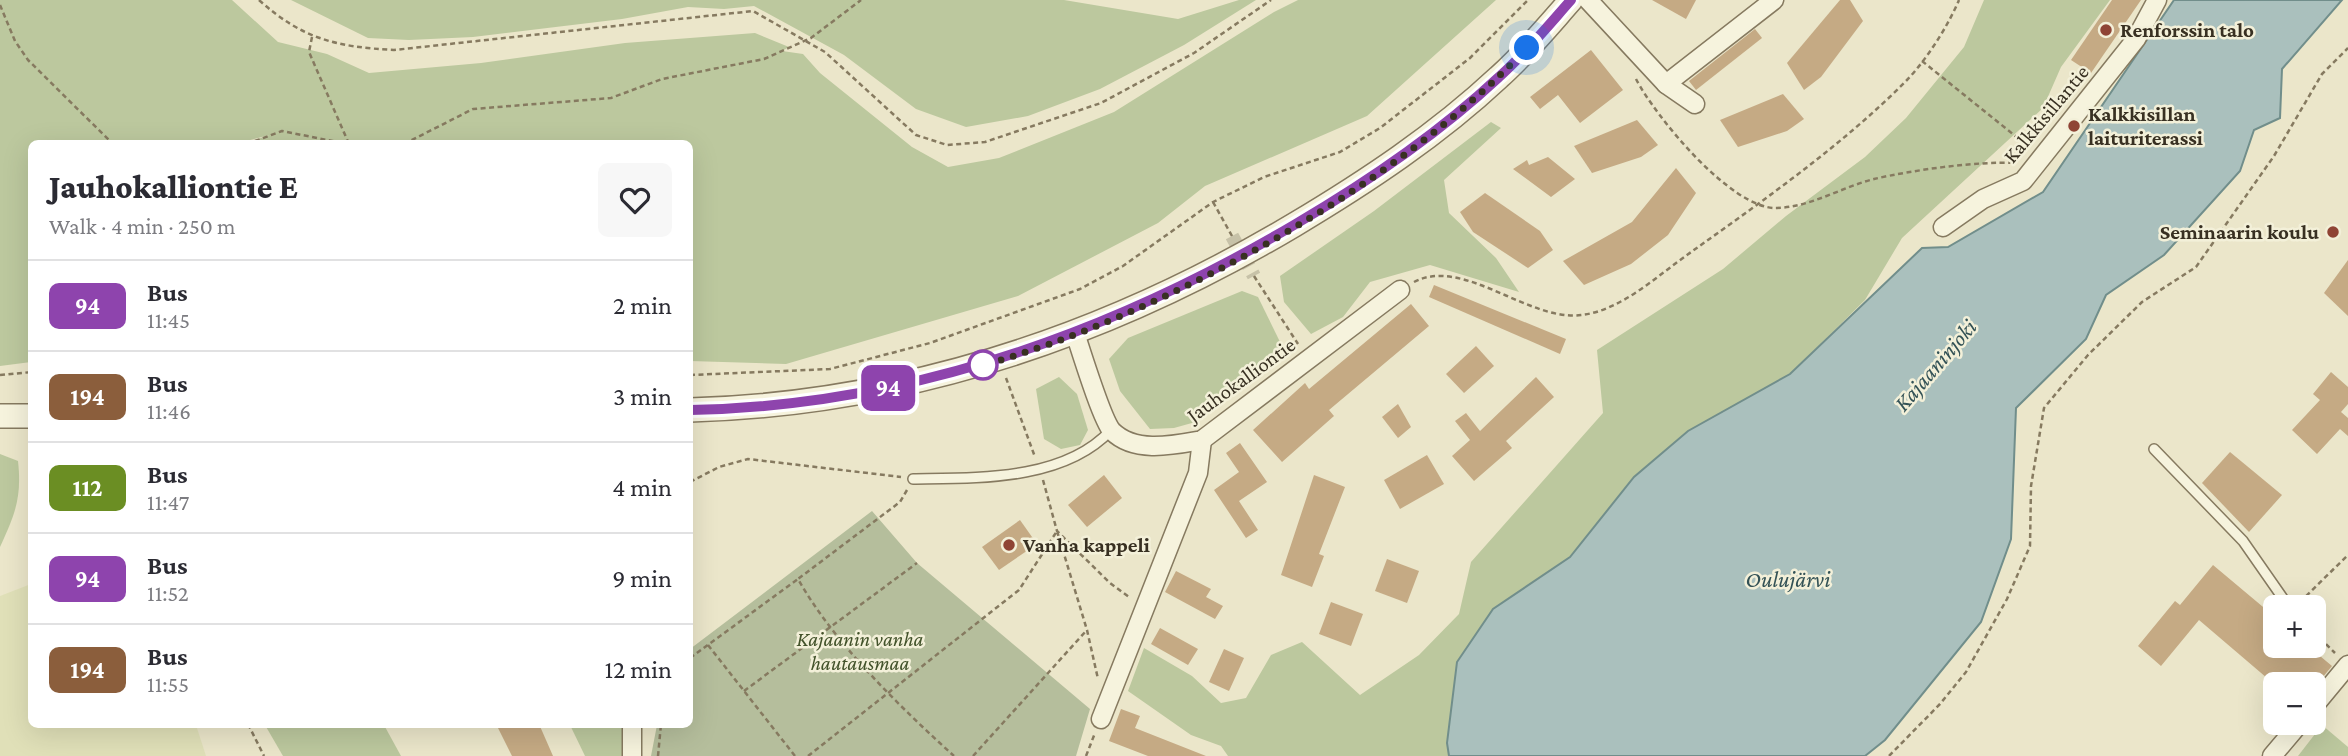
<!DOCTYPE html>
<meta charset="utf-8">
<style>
body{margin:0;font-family:"Crimson Pro",serif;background:#f7f7f7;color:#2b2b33;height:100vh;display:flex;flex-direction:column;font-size:26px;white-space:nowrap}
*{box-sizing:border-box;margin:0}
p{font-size:23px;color:#7c7c81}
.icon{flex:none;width:38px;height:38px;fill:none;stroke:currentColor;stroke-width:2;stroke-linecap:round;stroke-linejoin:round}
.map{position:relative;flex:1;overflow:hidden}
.side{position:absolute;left:28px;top:140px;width:665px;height:588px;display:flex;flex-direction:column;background:#fff;border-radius:10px;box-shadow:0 7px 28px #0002}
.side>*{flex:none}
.badge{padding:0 14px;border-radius:10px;font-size:24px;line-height:46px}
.fabs{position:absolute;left:2263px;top:595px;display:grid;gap:14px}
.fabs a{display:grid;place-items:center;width:63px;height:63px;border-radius:10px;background:#fff;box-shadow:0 7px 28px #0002;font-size:35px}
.you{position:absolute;width:35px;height:35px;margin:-18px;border:5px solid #fff;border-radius:50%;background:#1a73e8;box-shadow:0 0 0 10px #1a73e833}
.map>.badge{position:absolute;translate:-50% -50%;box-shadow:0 0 0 4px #fff}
.round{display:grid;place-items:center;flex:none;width:74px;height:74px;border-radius:10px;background:#f7f7f7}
.head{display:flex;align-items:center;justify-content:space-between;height:119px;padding:0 21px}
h1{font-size:33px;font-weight:800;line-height:52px}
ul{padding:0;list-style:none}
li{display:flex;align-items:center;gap:21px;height:91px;padding:0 21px;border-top:2px solid #e1e1e2}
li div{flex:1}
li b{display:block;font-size:26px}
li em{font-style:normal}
li .badge{min-width:77px;font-weight:700;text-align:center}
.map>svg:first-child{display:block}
</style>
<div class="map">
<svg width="2348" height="756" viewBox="0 0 2348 756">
<rect width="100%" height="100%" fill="#ebe6ca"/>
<polygon fill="#e0e0b8" points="31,584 32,724 196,725 206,756 0,756 0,596"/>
<g fill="#bcc89e">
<polygon points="0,0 232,0 278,42 327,54 369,73 481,63 625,43 755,33 789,47 782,51 803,54 820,73 912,147 948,167 999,158 1114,112 1274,12 1298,0 1496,0 1367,116 1205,186 1158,223 1018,296 786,364 690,361 690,144 247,143 269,135 235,144 32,144 31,362 0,366"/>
<polygon points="291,0 1064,0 1178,19 1239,0 1256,0 1184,45 1100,89 1028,116 966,127 916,109 844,55 754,6 724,9 688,7 622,19 473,37 409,40 368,38"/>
<polygon points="1984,0 2110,0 2061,67 2043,108 1902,238 1865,300 1790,374 1688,432 1634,477 1570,557 1493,609 1457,662 1447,742 1449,756 1228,756 1221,746 1191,735 1128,691 1144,648 1192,676 1221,703 1246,698 1271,655 1302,642 1360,695 1419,655 1459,614 1471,562 1603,413 1597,350 1723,269 1786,216 1865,157 1906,118 1964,47"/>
<polygon points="1491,122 1501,128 1444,180 1449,213 1496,258 1519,292 1430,265 1370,282 1343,317 1311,334 1284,302 1280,276 1374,211"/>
<polygon points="1242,291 1258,297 1282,346 1271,366 1199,421 1174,428 1150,429 1120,391 1109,359 1128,338"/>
<polygon points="1059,377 1077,394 1088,430 1080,445 1061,449 1044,439 1036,389"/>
<path d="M0 454 18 461C22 498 15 514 0 547Z"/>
<polygon points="265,725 384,725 401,756 283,756"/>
<polygon points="570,725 622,725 623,756 585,756"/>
<polygon points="2322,725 2348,747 2348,756 2298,756"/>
</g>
<polygon fill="#b5be9c" points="872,511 917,563 1090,709 1076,756 651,756 657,725 690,724 690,649"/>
<polygon fill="#aac0bd" stroke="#718e8b" stroke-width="2" points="2174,0 2342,0 2282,69 2280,118 2254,130 2240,171 2164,255 2106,295 2086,339 2016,408 2011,539 1981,622 1885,740 1865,756 1449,756 1447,743 1457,662 1493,609 1570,557 1634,477 1688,431 1790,374 1922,248 1948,247 2043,192"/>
<g fill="#c5aa84">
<polygon points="1652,0 1696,0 1686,19"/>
<polygon points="1840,0 1850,0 1863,21 1821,77 1804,90 1787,63"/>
<polygon points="2112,0 2141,0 2091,73 2071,60"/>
<polygon points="1755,29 1762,38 1696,90 1689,81"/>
<polygon points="1591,50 1623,90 1580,123 1558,95 1540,109 1530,97"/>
<polygon points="1783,94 1804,119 1787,131 1738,147 1720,120"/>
<polygon points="1637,120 1658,145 1641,157 1592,173 1574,146"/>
<polygon points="1548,157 1575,179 1551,197 1513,169 1527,160 1529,165"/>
<polygon points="1676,168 1696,193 1668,235 1631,264 1584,285 1563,261 1632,222"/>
<polygon points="1485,193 1540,231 1553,250 1528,268 1473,232 1460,212"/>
<polygon points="2348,260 2348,316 2324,293"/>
<polygon points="1434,285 1566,339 1560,354 1429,297"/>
<polygon points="1411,304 1429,326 1329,410 1334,416 1282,462 1253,430 1305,383 1309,389"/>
<polygon points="1476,346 1494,366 1464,393 1446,374"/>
<polygon points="2331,372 2348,387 2348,404 2341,412 2348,418 2348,436 2340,429 2317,454 2292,430 2320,400 2313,394"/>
<polygon points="1536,377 1554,397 1506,441 1512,448 1474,481 1452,456 1470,440 1455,421 1466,413 1480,431"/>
<polygon points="1398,404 1411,427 1398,438 1382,417"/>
<polygon points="1240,443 1267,482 1239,501 1258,530 1246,538 1214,490 1239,472 1226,453"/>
<polygon points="2230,452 2282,495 2249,532 2202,483"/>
<polygon points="1427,455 1444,484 1400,509 1384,480"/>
<polygon points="1104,475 1122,498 1087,527 1068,505"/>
<polygon points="1314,475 1345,487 1319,554 1324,556 1312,587 1281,575"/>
<polygon points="1020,520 1037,544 999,570 982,547"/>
<polygon points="1387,559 1419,571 1407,603 1375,591"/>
<polygon points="2213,565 2275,617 2275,646 2308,646 2332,666 2317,684 2274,684 2199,620 2161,666 2138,646 2175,601 2180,605"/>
<polygon points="1176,571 1211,589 1206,597 1223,606 1215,619 1165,592"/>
<polygon points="1331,602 1363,614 1351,646 1319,634"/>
<polygon points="1160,628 1198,649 1188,665 1151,644"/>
<polygon points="1224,649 1244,658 1229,691 1209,682"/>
<polygon points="1121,709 1140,716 1135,728 1206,756 1148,756 1109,741"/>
<polygon points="496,724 539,724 553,756 512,756"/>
</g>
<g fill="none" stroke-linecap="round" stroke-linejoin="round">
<polyline stroke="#c7c2a8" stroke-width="14" stroke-dasharray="14 7" stroke-linecap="butt" points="1232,236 1254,276"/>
<defs>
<g id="service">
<polyline points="2154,449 2243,541 2289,607"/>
<path d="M913 479C977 478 1064 481 1111 430"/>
</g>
<g id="minor">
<polyline points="1588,0 1666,84 1695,104"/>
<polyline points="1666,84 1774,0"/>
<polyline points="1943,227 1983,199 2023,181 2136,39 2157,0"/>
<path d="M1075 333C1081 351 1102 420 1112 431 1135 454 1174 445 1202 440L1400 290"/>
<polyline points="2314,706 2348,665"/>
<polyline points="1101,719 1198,473 1202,440"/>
<polyline points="632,724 632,756"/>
<polyline points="2272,756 2300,723"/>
</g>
<g id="tertiary">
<path d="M690 410C906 404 1109 335 1294 225 1366 182 1437 135 1499 77 1525 54 1548 26 1571 0"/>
<polyline points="0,416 32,416"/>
</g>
</defs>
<use href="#service" stroke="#867a60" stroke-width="12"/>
<use href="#minor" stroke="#867a60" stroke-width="21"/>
<use href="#tertiary" stroke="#867a60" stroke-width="26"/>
<g stroke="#867a60" stroke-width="2.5" stroke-dasharray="5 3.5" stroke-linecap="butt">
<path d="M259 0C302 39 337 47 394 50L753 11 825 52 916 135 947 145 985 142 1101 103 1194 53 1271 0"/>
<polyline points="0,5 15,41 28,60 113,144"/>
<polyline points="312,37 309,52 349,144"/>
<polyline points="1922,61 2029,147"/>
<path d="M1636 79C1655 116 1732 210 1777 208 1811 207 1842 187 1874 179 1913 170 1977 161 2016 163"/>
<polyline points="247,144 282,131 347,144"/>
<polyline points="404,144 473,109 611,98 662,79 764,59 811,38 861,0"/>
<polyline points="1213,202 1232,236"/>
<polyline points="1254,276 1298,344"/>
<path d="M1414 282C1463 256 1529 322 1581 315 1620 311 1656 277 1687 255 1761 202 1843 145 1907 80 1927 59 1948 26 1959 0"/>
<polyline points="0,375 32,372"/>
<polyline points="690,375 830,369 930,343 1080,289 1123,266 1213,202 1264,177 1340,152 1380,128 1470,58 1528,0"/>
<polyline points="1006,378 1035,457"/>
<polyline points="1043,480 1057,531 1110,583 1129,597"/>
<polyline points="690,482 719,467 748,459 901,477"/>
<path d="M907 490 900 502 798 579C834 643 899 706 954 756"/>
<polyline points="2300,602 2348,555"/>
<polyline points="2314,632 2335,653"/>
<polyline points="708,645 795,756"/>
<polyline points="690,658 798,579"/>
<polyline points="744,691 917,563"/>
<polyline points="248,724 264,756"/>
<polyline points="658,756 661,724"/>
<polyline points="808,756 1019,590 1057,531 1087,630 1098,679"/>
<polyline points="973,756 1086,631"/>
<polyline points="1086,756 1095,733"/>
<polyline points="1889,756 1940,704 1966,672 2007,599 2030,546 2031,486 2044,408 2088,355 2142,302 2196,267 2274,156 2322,74 2348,48"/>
</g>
<use href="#service" stroke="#f6f3dd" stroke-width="9"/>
<use href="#minor" stroke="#f6f3dd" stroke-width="18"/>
<use href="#tertiary" stroke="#f6f3dd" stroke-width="23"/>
</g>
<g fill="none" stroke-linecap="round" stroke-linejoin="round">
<defs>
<path id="line" d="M690 410C906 406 1109 334 1294 225 1366 183 1437 135 1499 77 1525 54 1548 26 1571 0"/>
</defs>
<use href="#line" stroke="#fff" stroke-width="16"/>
<use href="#line" stroke="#8e44ad" stroke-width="10"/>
<path stroke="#383022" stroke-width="7" stroke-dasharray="0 12.6" d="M983 365 980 366C1162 316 1397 186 1527 48"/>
</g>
<g fill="#8f4435" stroke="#f3f0d9" stroke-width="2.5">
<circle cx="2106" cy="30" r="7"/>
<circle cx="2074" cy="126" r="7"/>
<circle cx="2333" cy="232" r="7"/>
<circle cx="1009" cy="545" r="7"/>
</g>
<circle fill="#fff" stroke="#8e44ad" stroke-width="3.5" cx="983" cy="365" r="14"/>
<g text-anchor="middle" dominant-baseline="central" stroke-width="5" stroke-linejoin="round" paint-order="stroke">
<g font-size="21" font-weight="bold" fill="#383022" stroke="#f3f0d9" text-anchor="start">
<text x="2120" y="30">Renforssin talo</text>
<text x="2088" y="114">Kalkkisillan<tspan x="2088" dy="24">laituriterassi</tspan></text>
<text x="2319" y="232" text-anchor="end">Seminaarin koulu</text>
<text x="1023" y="545">Vanha kappeli</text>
</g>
<g font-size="21" fill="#383022" stroke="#f3f0d9">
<text transform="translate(2046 114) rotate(-50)">Kalkkisillantie</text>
<text transform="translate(1241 380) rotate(-36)">Jauhokalliontie</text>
</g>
<g font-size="21" font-style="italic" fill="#42522a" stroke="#f3f0d9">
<text x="860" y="639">Kajaanin vanha<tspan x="860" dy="24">hautausmaa</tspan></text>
</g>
<g font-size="23" font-style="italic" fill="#335256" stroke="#f3f0d9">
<text transform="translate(1935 365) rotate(-49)">Kajaaninjoki</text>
<text x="1788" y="579">Oulujärvi</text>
</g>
</g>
</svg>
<div class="fabs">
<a>+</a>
<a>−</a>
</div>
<div class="you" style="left:1527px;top:48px"></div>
<b class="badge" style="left:888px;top:388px;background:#8e44ad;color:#fff">94</b>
<section class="side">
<div class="head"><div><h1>Jauhokalliontie E</h1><p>Walk · 4 min · 250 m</p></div><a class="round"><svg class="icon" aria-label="heart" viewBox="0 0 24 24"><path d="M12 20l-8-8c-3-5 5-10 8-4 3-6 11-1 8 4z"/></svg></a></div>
<ul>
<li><span class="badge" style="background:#8e44ad;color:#fff">94</span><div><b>Bus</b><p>11:45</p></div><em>2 min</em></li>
<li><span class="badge" style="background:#8b5e3c;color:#fff">194</span><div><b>Bus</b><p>11:46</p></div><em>3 min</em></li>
<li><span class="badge" style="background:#6b8e23;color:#fff">112</span><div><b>Bus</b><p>11:47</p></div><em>4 min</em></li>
<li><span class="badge" style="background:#8e44ad;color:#fff">94</span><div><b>Bus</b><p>11:52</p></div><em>9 min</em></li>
<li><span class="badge" style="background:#8b5e3c;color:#fff">194</span><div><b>Bus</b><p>11:55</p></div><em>12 min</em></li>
</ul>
</section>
</div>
